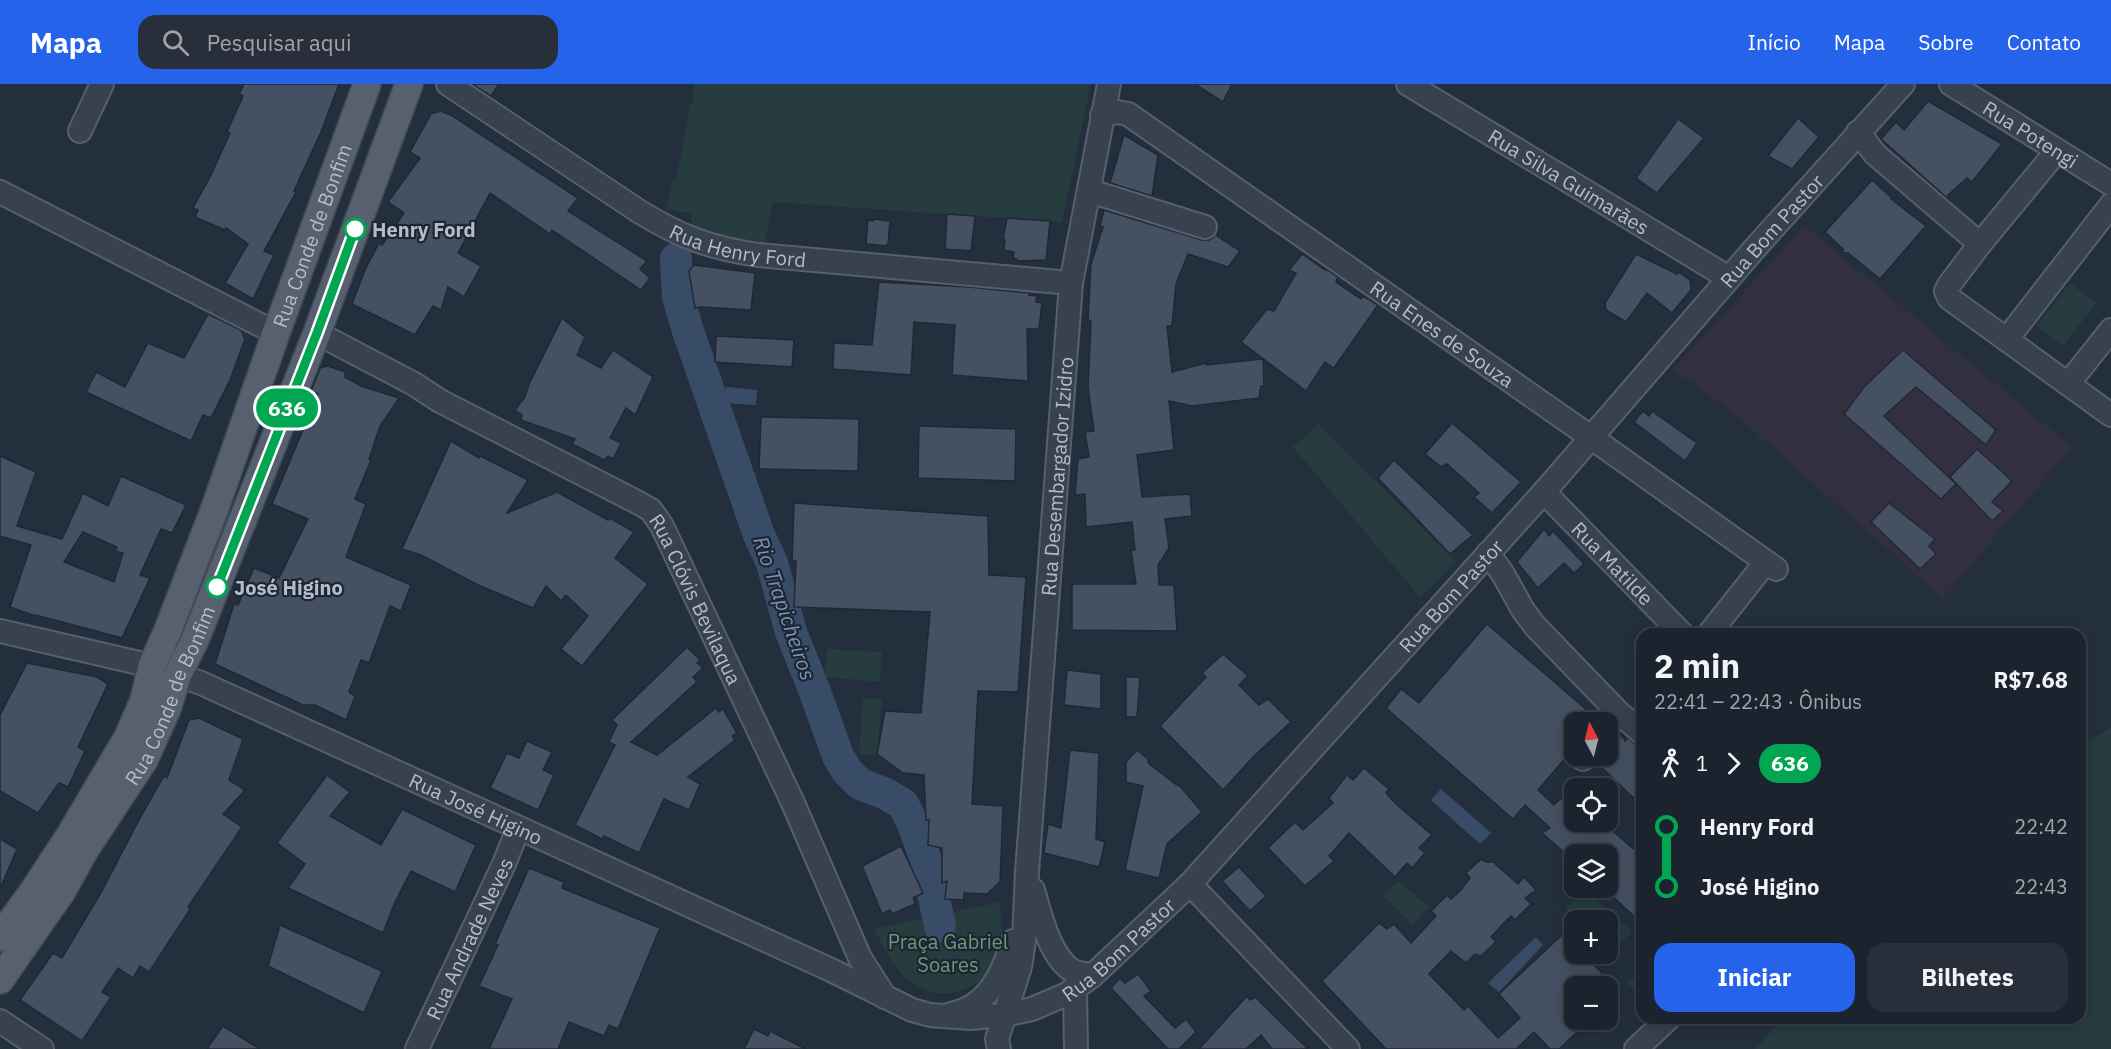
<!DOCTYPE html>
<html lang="pt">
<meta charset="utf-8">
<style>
body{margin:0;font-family:"IBM Plex Sans",sans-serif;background:#282f3a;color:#f1f3f6;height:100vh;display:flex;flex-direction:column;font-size:22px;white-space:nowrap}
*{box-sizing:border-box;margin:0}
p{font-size:20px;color:#a0a4aa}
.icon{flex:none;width:33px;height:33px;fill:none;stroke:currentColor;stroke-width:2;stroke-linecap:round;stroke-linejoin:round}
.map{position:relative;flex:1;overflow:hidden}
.details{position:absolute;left:1636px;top:544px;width:450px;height:396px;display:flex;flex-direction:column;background:#1b232e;border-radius:18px;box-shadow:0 3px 15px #0003,0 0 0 2px #39404a}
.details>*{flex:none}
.badge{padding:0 12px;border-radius:20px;font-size:21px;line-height:39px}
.needle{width:39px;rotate:353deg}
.tools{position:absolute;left:1564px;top:628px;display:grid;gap:12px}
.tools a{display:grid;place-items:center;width:54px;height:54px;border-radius:12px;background:#1b232e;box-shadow:0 3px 15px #0003,0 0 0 2px #39404a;font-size:30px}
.map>.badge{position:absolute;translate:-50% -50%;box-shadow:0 0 0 3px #fff}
.legs{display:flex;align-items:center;gap:9px;height:66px;padding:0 18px;font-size:20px}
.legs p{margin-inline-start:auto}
.head{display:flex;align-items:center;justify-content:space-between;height:102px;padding:0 18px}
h1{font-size:33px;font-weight:700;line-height:45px}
.cta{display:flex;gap:12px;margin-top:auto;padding:12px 18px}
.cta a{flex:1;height:69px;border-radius:18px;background:#2563eb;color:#fff;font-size:24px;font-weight:700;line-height:69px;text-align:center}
.cta a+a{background:#282f3a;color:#f1f3f6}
ul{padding:0 18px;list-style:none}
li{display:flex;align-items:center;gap:21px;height:60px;font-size:22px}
li i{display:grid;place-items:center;width:9px;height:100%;margin:0 8px;background:currentColor}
li i::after{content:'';width:15px;height:15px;margin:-8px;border:4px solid;border-radius:50%;background:#1b232e}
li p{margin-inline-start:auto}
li:first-child i{background:linear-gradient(#0000 50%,currentColor 0)}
li:last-child i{background:linear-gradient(currentColor 50%,#0000 0)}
header{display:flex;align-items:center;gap:36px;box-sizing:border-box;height:84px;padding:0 30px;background:#2563eb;color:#fff}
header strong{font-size:28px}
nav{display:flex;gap:33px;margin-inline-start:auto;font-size:21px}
.search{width:420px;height:54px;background:#282f3a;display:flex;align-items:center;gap:15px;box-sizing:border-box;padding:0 21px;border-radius:18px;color:#a0a4aa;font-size:22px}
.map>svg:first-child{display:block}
</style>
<header>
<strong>Mapa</strong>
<div class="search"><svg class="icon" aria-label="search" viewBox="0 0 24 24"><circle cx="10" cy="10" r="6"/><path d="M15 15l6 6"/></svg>Pesquisar aqui</div>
<nav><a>Início</a><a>Mapa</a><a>Sobre</a><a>Contato</a></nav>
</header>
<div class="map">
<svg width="2111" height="965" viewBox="0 0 2111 965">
<rect width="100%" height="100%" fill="#242f3e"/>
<polygon fill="#32303f" points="1805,142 2072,363 1943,514 1739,334 1673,285"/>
<g fill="#263c3f">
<polygon points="694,0 1091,0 1062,138 773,118 764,163 690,150 692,129 666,126 673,96 676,98 690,19 693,19"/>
<polygon points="2070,199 2096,219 2063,262 2037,242"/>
<polygon points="1319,340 1456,478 1420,513 1293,363"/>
<polygon points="827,565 882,568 880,598 825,593"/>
<polygon points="863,614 882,615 877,670 859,670"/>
<polygon points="2111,644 2111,965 1755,965 1777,940 1790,935 2080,934 2081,661"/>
<polygon points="1398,797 1429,823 1413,841 1383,812"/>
<polygon points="1582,804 1632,847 1613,868 1608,864 1608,837 1579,837 1566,825"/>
<path d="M1000 818C1001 835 1004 855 998 872 988 899 958 914 931 908 923 906 909 897 903 891 890 879 883 861 874 845Z"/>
<polygon points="1642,888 1642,915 1627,899"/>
</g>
<g fill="#394c67">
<polygon points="726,303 757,306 756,321 724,319"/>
<polygon points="1441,705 1491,749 1480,760 1431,716"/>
<polygon points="1536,853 1543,861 1499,908 1488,899"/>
</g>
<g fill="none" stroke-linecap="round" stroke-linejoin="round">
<polyline stroke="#394c67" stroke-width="32" points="676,175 678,213 688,247 759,451 772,479 791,548 815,608 838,672 847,687 860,700 884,709 903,720 913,740 926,776 940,842"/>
</g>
<g fill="#455162" stroke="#1f2835" stroke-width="1.5" fill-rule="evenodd">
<polygon points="244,0 339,0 321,48 294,107 296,108 264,167 274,171 253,215 225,199 248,160 226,144 225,146 195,133 198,126 193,124 211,91 230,49 227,48 243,12 239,10"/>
<polygon points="472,0 499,0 491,12"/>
<polygon points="1195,0 1232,0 1223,18"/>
<polygon points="1928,17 2002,60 1972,98 1967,94 1946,113 1881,55 1896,38 1904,46"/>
<polygon points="440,27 451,31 578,114 568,127 647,177 640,185 650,194 641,206 552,146 550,150 490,109 458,169 481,182 464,213 448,203 441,226 433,222 415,251 352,220 365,186 379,159 382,161 404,129 388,118 420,74 410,68 431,30"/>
<polygon points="1798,34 1819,53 1792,85 1768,72"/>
<polygon points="1678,35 1704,54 1657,109 1636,94"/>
<polygon points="1124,51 1158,71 1152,112 1110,99"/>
<polygon points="1872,96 1892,114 1891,115 1926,142 1880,195 1848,169 1843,169 1843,165 1825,148"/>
<polygon points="1104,126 1202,156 1209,156 1214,153 1218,144 1217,152 1240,167 1228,183 1188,170 1176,200 1172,242 1167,242 1172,288 1206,279 1206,281 1263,275 1264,302 1261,302 1259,314 1192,322 1169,317 1174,366 1137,371 1142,413 1190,410 1192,432 1165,435 1169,464 1158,481 1159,501 1174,501 1177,547 1072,546 1072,500 1136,500 1131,466 1135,466 1132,438 1086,443 1085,410 1075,411 1078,375 1089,373 1085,348 1094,347 1088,303 1091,237 1088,236 1091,180 1103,143 1100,142"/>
<polygon points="947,130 975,132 971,167 945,165"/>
<polygon points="1007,134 1050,137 1046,176 1017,177 1017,175 1013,174 1014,168 1004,166 1005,156 1003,156"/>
<polygon points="873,135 890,137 888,160 886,162 866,160 868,136 873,137"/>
<polygon points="1302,170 1325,186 1326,185 1338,193 1336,198 1361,215 1363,212 1378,221 1334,284 1325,278 1306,307 1241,258 1267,225 1274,227 1296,189 1289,186"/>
<polygon points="1636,170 1677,190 1679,188 1690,196 1691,206 1672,229 1647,209 1626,238 1606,226 1605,219"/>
<polygon points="694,181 755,189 751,226 702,223 695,224 689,187"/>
<polygon points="879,198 969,203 1029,209 1029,211 1037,212 1036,218 1042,219 1039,245 1027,245 1028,297 952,291 955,241 914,238 911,291 833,285 834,259 872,261"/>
<polygon points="208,230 241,246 245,255 230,296 211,334 203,331 191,357 86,308 96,288 125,303 148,259 184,274"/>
<polygon points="562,234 585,253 577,271 601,284 613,266 653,293 635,331 626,324 610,354 621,359 613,375 608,372 604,376 572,360 575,355 521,336 522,331 515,326 525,313 529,300"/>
<polygon points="716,252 794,256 792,283 715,278"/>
<polygon points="1903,266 1996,346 1986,361 1916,303 1884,332 1956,400 1941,415 1844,330 1864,303"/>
<polygon points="328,282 345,288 345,293 361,302 399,314 380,342 369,375 371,376 355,415 366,420 346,473 411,501 401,527 390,522 369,579 361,576 349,608 355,612 346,636 315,621 303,621 215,580 234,520 238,521 254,484 279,494 308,435 272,420 318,310 311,307 319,287 320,284"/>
<polygon points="1643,327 1649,332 1652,327 1697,359 1685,377 1634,338"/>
<polygon points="761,333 859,335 858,387 759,385"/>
<polygon points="1452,339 1521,398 1492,429 1474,413 1479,409 1447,380 1441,383 1425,370"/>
<polygon points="919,342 1016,345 1015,397 918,394"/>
<polygon points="451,357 479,374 480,372 528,396 507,429 557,408 608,436 610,434 634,448 615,474 648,500 582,582 561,565 588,532 566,511 561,517 546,502 533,524 478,501 421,471 402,465"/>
<polygon points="1977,365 2012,397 1992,418 2003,427 1992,437 1950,393"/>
<path d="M0 372 36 388 17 442 62 455 83 409 108 422 121 392 186 421 172 449 161 445 140 491 150 494 122 554 36 531 35 532 10 523 31 461 0 452ZM83 448 117 463 115 467 123 469 114 498 64 478Z"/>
<polygon points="1394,376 1473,451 1450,470 1378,394"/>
<polygon points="794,419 988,432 989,491 1026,493 1018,608 978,607 972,720 1003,722 1000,798 987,810 964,809 964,816 945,815 947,797 942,799 942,764 928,761 929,736 926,736 924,691 903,689 877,670 885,627 921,629 930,528 794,523 796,477 792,477"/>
<polygon points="1889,419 1935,455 1929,462 1936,470 1920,485 1871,438"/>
<polygon points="1544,445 1549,452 1553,447 1584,480 1574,489 1564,479 1538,504 1517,478"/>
<polygon points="1487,540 1602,639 1575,639 1575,663 1538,706 1554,721 1561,714 1575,727 1575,738 1602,738 1642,772 1642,840 1608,808 1608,771 1567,771 1542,749 1550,744 1525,721 1513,735 1386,624 1401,605 1419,619"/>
<polygon points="687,563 700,576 697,579 703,584 693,593 697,598 631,658 657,671 716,624 719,628 723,625 737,649 732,652 735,656 688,693 700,700 689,726 664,715 639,769 604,752 602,755 575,741 615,661 609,658 617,641 612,636"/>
<polygon points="1223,570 1248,592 1239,601 1259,621 1268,615 1291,638 1254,672 1223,706 1160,642 1206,593 1202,589"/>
<polygon points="27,579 97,593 108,600 78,663 85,667 68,703 59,699 38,729 0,707 0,631"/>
<polygon points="1067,586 1101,590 1101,625 1064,621"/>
<polygon points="1126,593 1140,593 1137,633 1126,633"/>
<polygon points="199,634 243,655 229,696 245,706 223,730 242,743 188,823 191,824 149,888 140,882 133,894 118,884 102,908 111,913 82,957 20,916 53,869 62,874 102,807 140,734 164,692 167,694 189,636"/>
<polygon points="1622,651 1625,657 1628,654 1634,659 1642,662 1642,722 1601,683 1607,677 1601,673 1608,672 1608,665"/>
<polygon points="527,657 552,668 543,686 554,691 538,726 490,704 507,669 519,674"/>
<polygon points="1070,666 1099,669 1096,755 1105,758 1099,783 1044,769 1048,740 1061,744"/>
<polygon points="1137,666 1148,675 1148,679 1178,702 1179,701 1202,728 1167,760 1159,794 1125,786 1143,702 1126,698 1126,678"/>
<polygon points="1364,684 1389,705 1386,709 1396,720 1432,751 1419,764 1425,769 1412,784 1407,779 1395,793 1349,749 1329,772 1334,777 1305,802 1268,764 1295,738 1303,746 1333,719 1329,714 1347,691 1353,696"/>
<polygon points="327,691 350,708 330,732 381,761 402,725 476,761 455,808 411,787 395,818 383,849 288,804 305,780 277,759"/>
<polygon points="0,755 17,765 0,805"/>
<polygon points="901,762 923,809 913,814 915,820 892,830 890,826 882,830 862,782"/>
<polygon points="1481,775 1486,778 1493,778 1518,800 1524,793 1536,806 1525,814 1531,820 1515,836 1511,832 1501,842 1491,853 1496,858 1481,872 1475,870 1466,879 1451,867 1429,890 1464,926 1468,922 1498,954 1520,934 1499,910 1564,849 1575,860 1575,870 1583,870 1616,903 1575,903 1575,936 1590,936 1559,965 1550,965 1534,948 1516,965 1386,965 1322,897 1379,839 1387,845 1394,840 1411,859 1436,832 1431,827 1447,811 1451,815 1461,806 1470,794 1466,789"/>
<polygon points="1239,783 1266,812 1250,827 1222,797"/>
<polygon points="529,784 564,798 562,804 660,844 618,945 609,941 604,952 569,938 558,965 489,965 512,915 479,902 498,861 495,860"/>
<polygon points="280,841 382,887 364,929 268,882"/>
<polygon points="1138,890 1151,907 1144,912 1175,944 1186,935 1196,948 1179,965 1168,965 1111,904 1120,894 1125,899"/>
<polygon points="1247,912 1250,916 1255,913 1308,965 1272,965 1261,951 1246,965 1199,965"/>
<polygon points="223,942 260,965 207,965"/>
<polygon points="754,945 768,952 770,947 806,965 744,965"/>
</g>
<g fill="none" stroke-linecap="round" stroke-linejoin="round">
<defs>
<g id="minor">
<path id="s1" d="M448 0 640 128C681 153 710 164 758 171L1071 199"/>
<path id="s2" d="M1408 0 1729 194"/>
<path id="s3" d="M1951 0 2111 100"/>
<path id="s4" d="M1102 31 1117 28 1128 30 1592 354 1776 485"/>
<polyline points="80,47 102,0"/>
<polyline points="1858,48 1875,70 1980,160 1949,201 1946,207 1949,214 2111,331"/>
<polyline points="1090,107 1205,143"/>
<polyline points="0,108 276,249"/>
<polyline points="1980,160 2056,68"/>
<path id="s5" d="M317 249 414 300 440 317 635 417 651 426 662 442 793 719 860 874 885 913"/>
<polyline points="2007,255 2111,121"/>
<polyline points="2068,300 2111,246"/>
<path id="s6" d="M1544 408 1682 550"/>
<polyline points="1488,469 1503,490 1523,526 1535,542 1618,628 1642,649"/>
<path id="s7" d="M0 547 152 582 201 599 831 886 912 926 930 931 970 934 1004 931 1032 925 1067 910 1092 892 1190 800 1544 408 1756 163 1903 0"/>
<polyline points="1709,550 1766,478"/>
<polyline points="1583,675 1585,672"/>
<polyline points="1190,800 1348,965"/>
<path d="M1033 806C1040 830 1050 874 1073 887 1078 889 1086 890 1092 892"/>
<polyline points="1075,906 1076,965"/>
<path d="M951 930C988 923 1003 889 1013 857"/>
<polyline points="0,937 42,965"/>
<path id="s8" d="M417 965 504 780 518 745"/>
<path id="s9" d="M999 965 997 955 1020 883 1024 856 1027 788 1071 199 1109 0"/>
<polyline points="1636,965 1669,934"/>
</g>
<g id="major">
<path id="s10" d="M0 853 32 809 69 753 128 653 144 616 152 582 168 546 215 424 276 249 367 0"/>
<path id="s11" d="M0 896 62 807 84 767 144 676 167 625 178 590 195 556 317 249 409 0"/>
</g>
</defs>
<use href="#minor" stroke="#565f6c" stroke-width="26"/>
<use href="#major" stroke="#414a57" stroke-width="30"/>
<use href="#minor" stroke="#38414e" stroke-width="22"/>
<use href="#major" stroke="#56606e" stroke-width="27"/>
</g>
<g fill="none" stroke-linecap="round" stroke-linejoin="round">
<defs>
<polyline id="line-1" points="217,503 317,249 355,145"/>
</defs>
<use href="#line-1" stroke="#fff" stroke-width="14"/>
<use href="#line-1" stroke="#00a651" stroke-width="9"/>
</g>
<g fill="#fff" stroke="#00a651" stroke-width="3">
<circle cx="355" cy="145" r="10"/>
<circle cx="217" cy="503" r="10"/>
</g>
<g text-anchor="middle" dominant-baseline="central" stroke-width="4.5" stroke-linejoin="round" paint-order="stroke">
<g font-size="20" fill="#b4bcc9" stroke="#1d2633">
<text stroke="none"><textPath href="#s3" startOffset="94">Rua Potengi</textPath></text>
<text stroke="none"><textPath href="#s2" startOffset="188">Rua Silva Guimarães</textPath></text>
<text stroke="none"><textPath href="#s7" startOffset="2190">Rua Bom Pastor</textPath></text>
<text stroke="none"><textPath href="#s10" startOffset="772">Rua Conde de Bonfim</textPath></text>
<text stroke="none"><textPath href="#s1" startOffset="336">Rua Henry Ford</textPath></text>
<text stroke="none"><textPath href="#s4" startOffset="410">Rua Enes de Souza</textPath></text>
<text stroke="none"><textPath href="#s9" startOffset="578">Rua Desembargador Izidro</textPath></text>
<text stroke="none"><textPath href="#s6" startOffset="99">Rua Matilde</textPath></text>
<text stroke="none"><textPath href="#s7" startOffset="1704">Rua Bom Pastor</textPath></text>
<text stroke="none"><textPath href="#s5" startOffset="478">Rua Clóvis Bevilaqua</textPath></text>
<text stroke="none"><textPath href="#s11" startOffset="333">Rua Conde de Bonfim</textPath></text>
<text stroke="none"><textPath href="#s7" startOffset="510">Rua José Higino</textPath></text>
<text stroke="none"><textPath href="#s8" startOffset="122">Rua Andrade Neves</textPath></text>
<text stroke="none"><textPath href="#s7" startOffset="1218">Rua Bom Pastor</textPath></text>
</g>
<g font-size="20" font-weight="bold" fill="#b4bcc9" stroke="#1d2633" text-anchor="start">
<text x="372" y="145">Henry Ford</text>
<text x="234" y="503">José Higino</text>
</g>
<g font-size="20" fill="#6b9a76" stroke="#1d2633">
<text x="948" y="857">Praça Gabriel<tspan x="948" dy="23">Soares</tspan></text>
</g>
<g font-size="21" font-style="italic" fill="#7c92b1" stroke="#1d2633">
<text transform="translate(785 524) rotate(71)">Rio Trapicheiros</text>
</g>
</g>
</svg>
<div class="tools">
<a><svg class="needle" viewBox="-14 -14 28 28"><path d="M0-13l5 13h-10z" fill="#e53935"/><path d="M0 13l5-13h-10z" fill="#a0a4aa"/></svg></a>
<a><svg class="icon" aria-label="locate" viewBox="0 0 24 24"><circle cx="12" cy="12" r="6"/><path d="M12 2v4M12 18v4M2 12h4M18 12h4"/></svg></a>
<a><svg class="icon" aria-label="layers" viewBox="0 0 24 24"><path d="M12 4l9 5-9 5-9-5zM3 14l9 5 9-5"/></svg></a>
<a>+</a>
<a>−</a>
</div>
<b class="badge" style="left:287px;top:324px;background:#00a651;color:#fff">636</b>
<section class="details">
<div class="head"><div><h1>2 min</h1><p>22:41 – 22:43 · Ônibus</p></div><b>R$7.68</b></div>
<div class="legs"><svg class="icon" aria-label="walk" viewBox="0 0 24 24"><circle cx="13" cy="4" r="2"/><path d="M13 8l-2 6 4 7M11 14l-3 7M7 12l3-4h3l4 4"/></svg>1<svg class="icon" aria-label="forward" viewBox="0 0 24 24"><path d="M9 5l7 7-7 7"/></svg><b class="badge" style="background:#00a651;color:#fff">636</b></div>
<ul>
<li><i style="color:#00a651"></i><b>Henry Ford</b><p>22:42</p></li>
<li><i style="color:#00a651"></i><b>José Higino</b><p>22:43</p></li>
</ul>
<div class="cta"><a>Iniciar</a><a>Bilhetes</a></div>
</section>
</div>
